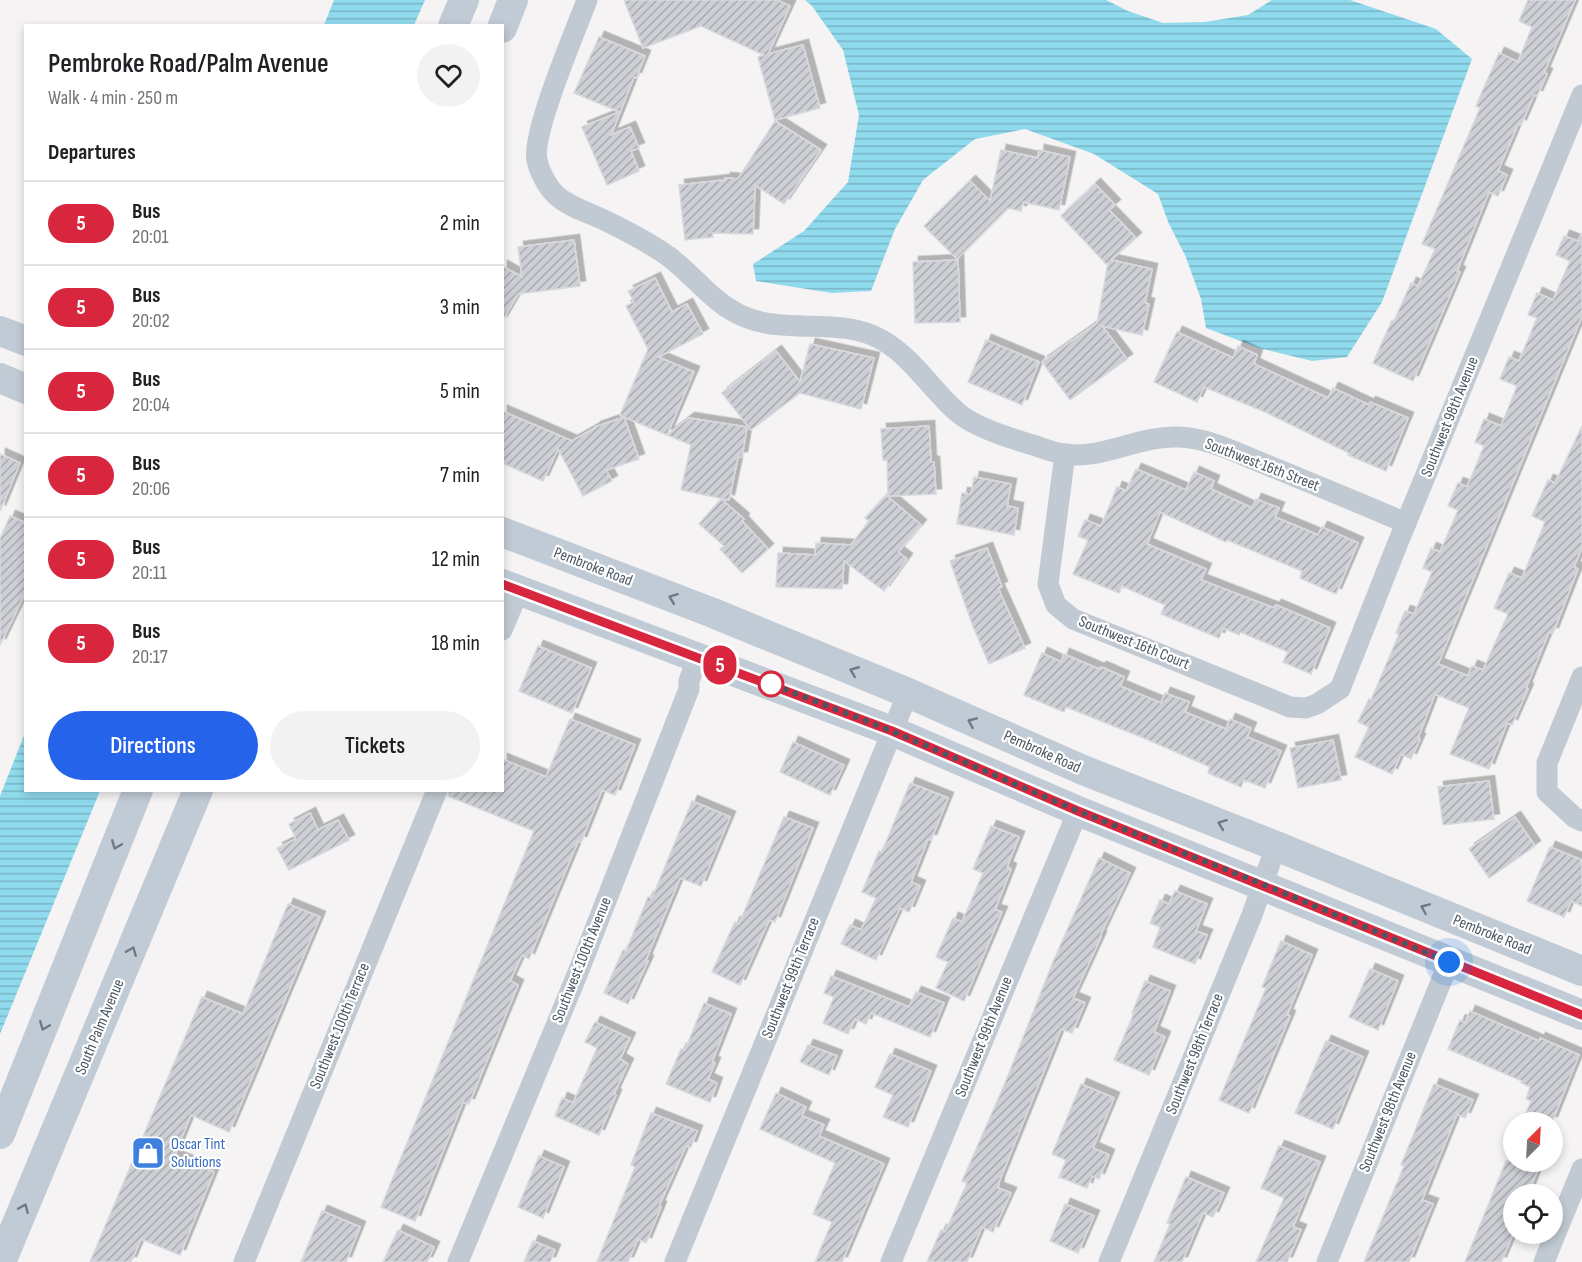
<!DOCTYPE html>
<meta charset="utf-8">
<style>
body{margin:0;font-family:"Sofia Sans Condensed",sans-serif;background:#f2f2f2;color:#202124;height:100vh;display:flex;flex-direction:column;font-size:22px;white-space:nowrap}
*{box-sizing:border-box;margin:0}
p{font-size:20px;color:#757577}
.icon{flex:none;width:33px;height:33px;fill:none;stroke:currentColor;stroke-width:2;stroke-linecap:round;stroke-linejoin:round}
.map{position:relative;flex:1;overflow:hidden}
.panel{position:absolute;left:24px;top:24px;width:480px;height:768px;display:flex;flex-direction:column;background:#fff;border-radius:0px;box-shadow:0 3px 9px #0003}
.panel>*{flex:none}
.badge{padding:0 12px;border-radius:20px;font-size:21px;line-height:39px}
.needle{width:39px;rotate:24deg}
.fabs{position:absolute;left:1503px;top:1112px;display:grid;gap:12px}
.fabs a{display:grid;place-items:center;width:60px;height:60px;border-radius:50%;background:#fff;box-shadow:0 3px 9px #0003;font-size:30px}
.you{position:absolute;width:30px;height:30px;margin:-15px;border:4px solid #fff;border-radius:50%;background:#1a73e8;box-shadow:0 0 0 9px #1a73e833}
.map>.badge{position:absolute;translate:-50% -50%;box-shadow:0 0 0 3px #fff}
h2{padding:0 24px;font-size:22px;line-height:54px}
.round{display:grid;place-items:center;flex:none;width:63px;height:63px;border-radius:32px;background:#f2f2f2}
.headline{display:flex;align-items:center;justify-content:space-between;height:102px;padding:0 24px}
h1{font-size:28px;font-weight:600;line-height:45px}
.primary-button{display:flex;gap:12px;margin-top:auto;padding:12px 24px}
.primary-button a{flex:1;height:69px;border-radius:36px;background:#2563eb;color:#fff;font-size:24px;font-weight:600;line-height:69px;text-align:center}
.primary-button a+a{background:#f2f2f2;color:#202124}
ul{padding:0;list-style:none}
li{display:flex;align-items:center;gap:18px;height:84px;padding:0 24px;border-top:2px solid #e0e0e0}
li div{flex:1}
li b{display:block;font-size:22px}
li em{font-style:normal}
li .badge{min-width:66px;font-weight:700;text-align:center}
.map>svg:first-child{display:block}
</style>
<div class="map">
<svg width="1582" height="1262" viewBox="0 0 1582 1262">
<defs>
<pattern id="water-rules" width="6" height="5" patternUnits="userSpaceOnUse" patternTransform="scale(1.5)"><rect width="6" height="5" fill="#90daee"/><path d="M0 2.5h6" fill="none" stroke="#78b4c4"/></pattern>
<pattern id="building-hatch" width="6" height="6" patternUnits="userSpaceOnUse" patternTransform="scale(1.5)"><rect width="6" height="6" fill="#cdcfd5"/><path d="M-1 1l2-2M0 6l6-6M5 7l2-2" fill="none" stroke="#a8abb0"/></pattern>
<filter id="shadow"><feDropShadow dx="5.5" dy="-5.5" stdDeviation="0" flood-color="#0004"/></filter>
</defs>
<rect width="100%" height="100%" fill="#f5f3f3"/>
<g fill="url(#water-rules)">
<polygon points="334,0 425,0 414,25 324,25"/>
<polygon points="805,0 1106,0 1128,11 1163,23 1205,22 1248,15 1272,0 1350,0 1436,29 1472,59 1382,302 1347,357 1312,361 1259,348 1206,328 1201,299 1185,255 1169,224 1158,194 1094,154 1025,129 975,139 923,180 895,229 871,291 832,293 756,281 753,264 804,231 848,182 859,115 843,50 812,6"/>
<polygon points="25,733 26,790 100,791 0,1034 0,796"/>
</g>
<g fill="url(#building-hatch)" stroke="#d7d9de" stroke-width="1.5" filter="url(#shadow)">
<polygon points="624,0 777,0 790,6 768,54 803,45 820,108 775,120 758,57 764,55 701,26 643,48"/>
<polygon points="1528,0 1575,0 1544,73 1547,74 1537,96 1534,95 1521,125 1518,124 1498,171 1507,175 1498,196 1489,192 1457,271 1460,272 1413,381 1373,363 1392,320 1394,321 1411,283 1418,286 1435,249 1422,244 1480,108 1476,106 1499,53 1518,62 1532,27 1519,21"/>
<polygon points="599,37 645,56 636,78 634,77 611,135 630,127 639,148 631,151 639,171 607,185 582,127 620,112 574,93"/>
<polygon points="775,121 821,150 784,204 755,185 753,234 712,233 713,237 685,240 679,185 725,180 725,178 738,179"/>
<polygon points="1001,150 1038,158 1039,150 1070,157 1059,210 1023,202 1021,211 1008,208 957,259 924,226 970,181 990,201"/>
<polygon points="1095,184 1115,205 1109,210 1136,238 1111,260 1152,269 1145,303 1149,304 1142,335 1102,326 1127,359 1070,400 1042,362 1097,323 1108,263 1106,264 1061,216"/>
<polygon points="1582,233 1582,316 1438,664 1468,676 1472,666 1483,670 1508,614 1494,608 1509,573 1522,578 1545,522 1532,516 1548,480 1555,483 1582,426 1582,547 1574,567 1578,569 1553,633 1549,632 1526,688 1528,689 1512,725 1507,723 1489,769 1450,754 1469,708 1435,694 1418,738 1420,739 1411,759 1401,754 1392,774 1355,757 1369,727 1358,722 1369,699 1371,700 1399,634 1396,633 1405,611 1414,614 1432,572 1423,568 1431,548 1440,552 1458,510 1448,506 1458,483 1467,487 1484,446 1475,442 1484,419 1501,426 1517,386 1500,379 1509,357 1519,361 1537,318 1528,315 1537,293 1553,300 1570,261 1556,255 1564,236 1578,241"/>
<polygon points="574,240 580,286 518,294 502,321 502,266 522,277 518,247"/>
<polygon points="958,260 960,322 915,323 913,262"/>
<polygon points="655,278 672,312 687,304 703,334 658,357 694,372 667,435 624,417 639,459 606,470 612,481 583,496 558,449 543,481 502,463 502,411 572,441 595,428 595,427 624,417 620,415 648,349 626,306 634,302 628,291"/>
<polygon points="1177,332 1233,358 1238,346 1257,355 1254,364 1328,398 1333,388 1369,405 1370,402 1408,418 1386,471 1348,455 1349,453 1265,412 1204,387 1197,402 1154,382"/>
<polygon points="986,340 1039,362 1022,405 968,382"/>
<polygon points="810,344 874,358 861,409 800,393 751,430 722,393 776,351 800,382"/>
<polygon points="689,418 747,427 742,457 738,457 729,500 681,490 691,445 667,435"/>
<polygon points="929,426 931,462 934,462 936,494 888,496 887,460 883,460 881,429"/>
<polygon points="0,454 20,463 0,511"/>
<polygon points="1136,469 1186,490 1194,472 1214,481 1211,489 1252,508 1256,499 1279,508 1275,517 1318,535 1322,527 1358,543 1336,594 1300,578 1302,571 1227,540 1226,542 1160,512 1147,544 1206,569 1201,580 1274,608 1276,605 1330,628 1311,674 1283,662 1288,652 1240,632 1239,635 1223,628 1219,638 1161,614 1165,605 1122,586 1119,593 1073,574 1088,540 1078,536 1085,520 1101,526 1117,487 1126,491"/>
<polygon points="974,477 1011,484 1007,506 1018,508 1014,535 957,524 962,493 971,494"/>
<polygon points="886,495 921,525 898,552 907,559 884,591 844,561 842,589 776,587 778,553 815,555 816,543 851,545 869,521 865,518"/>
<polygon points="721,499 744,519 742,521 768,549 742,573 720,549 724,546 699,524"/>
<polygon points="10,516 26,523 26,591 0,645 0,539"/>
<polygon points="987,548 1002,587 998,588 1025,648 989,664 972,624 950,561"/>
<polygon points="538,646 591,668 572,713 519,691"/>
<polygon points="1042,653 1061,662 1064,654 1099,669 1101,667 1124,677 1120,686 1161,703 1165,693 1189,702 1185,712 1226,729 1230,719 1251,728 1247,737 1281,751 1265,788 1244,780 1241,787 1208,773 1210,767 1146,739 1066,707 1064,712 1024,695"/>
<polygon points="570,719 635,745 615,795 602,790 581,842 578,841 529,959 522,955 510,981 518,985 469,1104 463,1102 415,1221 381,1207 534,831 448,796 449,790 502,790 502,759 546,777"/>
<polygon points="1333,740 1341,780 1298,788 1290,748"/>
<polygon points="793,742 844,765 830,795 780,772"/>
<polygon points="1489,781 1494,819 1443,825 1438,787"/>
<polygon points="910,783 948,798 931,840 928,839 911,882 920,886 909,912 900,908 876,960 841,944 850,925 861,930 876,898 862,892 879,851 882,852"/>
<polygon points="692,801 730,817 701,886 680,878 646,960 648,961 628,1004 604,993 623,950 626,951 648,897 652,898"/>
<polygon points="310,813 318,830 338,820 349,840 289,870 277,848 296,839 289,824"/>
<polygon points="784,817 813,828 775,922 769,920 740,985 712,972 735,922 739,924"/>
<polygon points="1515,817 1535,846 1489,878 1469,849"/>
<polygon points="991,826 1019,837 1007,867 1011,869 995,910 1002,912 964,1001 936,988 948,962 936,957 953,918 962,922 983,873 973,869"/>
<polygon points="1550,847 1582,860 1582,906 1571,901 1564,917 1527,901"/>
<polygon points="1099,858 1130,873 1100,936 1101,937 1073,998 1085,1003 1072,1033 1061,1029 999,1182 998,1188 1011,1193 993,1232 982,1227 967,1262 927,1262 941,1230 945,1232 967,1183 962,1181 1005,1083 1053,962"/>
<polygon points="1175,891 1207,904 1196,931 1207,935 1195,964 1153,947 1160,927 1150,923 1160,900 1169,904"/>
<polygon points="288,904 320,917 229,1132 191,1115 179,1144 175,1156 214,1172 180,1255 141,1239 131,1262 90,1262 202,997 243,1014"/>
<polygon points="1281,941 1312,955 1287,1015 1290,1016 1249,1113 1219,1100 1266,988 1262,987"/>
<polygon points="1370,969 1398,981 1378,1030 1349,1017"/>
<polygon points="831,976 909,1007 916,992 944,1003 930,1037 871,1013 866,1024 855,1019 848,1034 823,1023 834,997 824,993"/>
<polygon points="1145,981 1170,991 1154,1032 1165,1037 1149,1075 1114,1060 1134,1013 1132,1013"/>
<polygon points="704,1003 731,1014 712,1062 715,1063 708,1079 717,1083 710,1102 666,1084 681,1049 685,1050"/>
<polygon points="1470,1011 1539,1041 1540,1038 1579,1055 1552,1122 1522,1122 1531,1101 1526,1099 1530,1087 1521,1083 1522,1081 1448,1049 1460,1020 1465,1023"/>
<polygon points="595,1022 630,1038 620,1059 628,1064 614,1094 616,1095 599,1135 555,1116 562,1098 573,1103 597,1048 585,1042"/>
<polygon points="1326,1041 1363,1057 1333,1129 1295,1113"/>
<polygon points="808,1045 837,1056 829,1075 800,1062"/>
<polygon points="890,1054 931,1071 908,1127 883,1117 893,1095 875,1087"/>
<polygon points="1081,1084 1114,1098 1093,1148 1109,1155 1099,1179 1092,1176 1087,1188 1059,1177 1066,1160 1052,1154"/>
<polygon points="1434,1084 1473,1100 1465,1118 1457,1114 1422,1200 1433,1204 1409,1262 1364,1262 1404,1166 1401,1165"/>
<polygon points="776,1093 806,1107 802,1116 824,1125 819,1136 884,1164 842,1262 815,1262 832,1222 813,1214 835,1163 760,1129"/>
<polygon points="651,1113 697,1131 691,1147 686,1146 659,1206 661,1207 646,1243 638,1239 628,1262 597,1262 635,1167 631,1165"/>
<polygon points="1279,1146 1320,1162 1293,1227 1301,1230 1287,1262 1256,1262 1284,1198 1261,1188"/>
<polygon points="539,1156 564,1167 543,1218 518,1207"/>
<polygon points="1506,1161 1541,1161 1528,1194 1514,1194 1514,1232 1501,1262 1465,1262"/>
<polygon points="1186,1177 1224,1193 1213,1217 1203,1213 1182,1262 1154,1262 1170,1224 1167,1223"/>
<polygon points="1065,1204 1094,1216 1078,1253 1050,1241"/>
<polygon points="322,1211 360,1227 346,1262 301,1262"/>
<polygon points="398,1230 434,1247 427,1262 383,1262"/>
<polygon points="533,1241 555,1250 550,1262 524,1262"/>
</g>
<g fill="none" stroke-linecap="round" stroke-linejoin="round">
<g stroke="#c1cad2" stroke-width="21">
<path d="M587 0C576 30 531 134 537 160 539 171 548 188 556 195 569 207 587 212 602 219 625 230 648 242 668 256 695 276 713 304 745 317 789 335 840 316 882 340 912 357 931 389 957 412 975 428 1013 439 1036 446 1045 449 1055 453 1064 454 1103 460 1140 435 1179 437 1209 438 1239 454 1267 465 1313 484 1360 503 1406 523"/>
<polyline points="1065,454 1048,584 1056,605 1073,619 1290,707 1306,708 1317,704 1340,689 1397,545 1582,95"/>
<polyline points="502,630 519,590"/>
<polyline points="1582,677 1547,763 1547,792 1574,817 1582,821"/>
<polyline points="244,1262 437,790"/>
<polyline points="458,1262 577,975 689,689 689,681 698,656"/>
<polyline points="675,1262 908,693"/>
<polyline points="891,1262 1078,811"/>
<polyline points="1109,1262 1252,915 1276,846"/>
<polyline points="1327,1262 1449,962"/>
<polyline points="1544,1262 1582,1169"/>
</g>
<g stroke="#c1cbd6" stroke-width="30">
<polyline points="453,26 464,0"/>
<polyline points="502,28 513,0"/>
<polyline points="0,331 26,341"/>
<polyline points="0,378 26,389"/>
<polyline points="502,532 713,613 908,693 1083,770 1276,846 1582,971"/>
<polyline points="502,584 892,731 1078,811 1582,1015"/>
<polyline points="0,1134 138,790"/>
<polyline points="1,1262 198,790"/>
</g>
</g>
<defs><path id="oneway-chevron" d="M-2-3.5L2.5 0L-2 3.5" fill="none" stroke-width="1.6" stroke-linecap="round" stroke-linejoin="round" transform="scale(1.5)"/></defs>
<g stroke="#6e7984">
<use href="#oneway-chevron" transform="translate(673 598) rotate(-159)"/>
<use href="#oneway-chevron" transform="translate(854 671) rotate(-158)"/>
<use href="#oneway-chevron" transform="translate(972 722) rotate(-156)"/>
<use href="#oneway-chevron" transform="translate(1222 824) rotate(-159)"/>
<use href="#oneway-chevron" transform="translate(116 845) rotate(112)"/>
<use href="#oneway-chevron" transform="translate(1425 908) rotate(-157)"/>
<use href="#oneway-chevron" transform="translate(132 951) rotate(-68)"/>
<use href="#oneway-chevron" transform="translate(44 1026) rotate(112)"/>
<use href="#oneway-chevron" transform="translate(24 1208) rotate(-67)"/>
</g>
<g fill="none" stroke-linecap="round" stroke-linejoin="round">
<defs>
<polyline id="line" points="502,584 892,731 1078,811 1582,1015"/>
</defs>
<use href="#line" stroke="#fff" stroke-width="14"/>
<use href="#line" stroke="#d7263d" stroke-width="9"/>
<polyline stroke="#4a5661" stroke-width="6" stroke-dasharray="0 10.8" points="771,684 763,681 892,731 1078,811 1262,884 1449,962"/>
</g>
<defs>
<symbol id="shop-square" viewBox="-11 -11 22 22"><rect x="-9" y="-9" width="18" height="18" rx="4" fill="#3f7fe0" stroke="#fff"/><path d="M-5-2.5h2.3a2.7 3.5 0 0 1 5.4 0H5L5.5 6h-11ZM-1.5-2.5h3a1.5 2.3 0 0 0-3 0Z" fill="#fff"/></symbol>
</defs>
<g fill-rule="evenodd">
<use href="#shop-square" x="129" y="1134" width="38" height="38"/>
</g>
<circle fill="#fff" stroke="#d7263d" stroke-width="3" cx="771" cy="684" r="12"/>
<g text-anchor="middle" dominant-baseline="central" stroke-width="4.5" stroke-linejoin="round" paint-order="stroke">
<g font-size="16" fill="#4a5661" stroke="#fff">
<text transform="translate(1450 417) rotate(-68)">Southwest 98th Avenue</text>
<text transform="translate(1262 465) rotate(21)">Southwest 16th Street</text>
<text transform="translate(593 567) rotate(21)">Pembroke Road</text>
<text transform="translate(1134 643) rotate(22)">Southwest 16th Court</text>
<text transform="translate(1042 752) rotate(24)">Pembroke Road</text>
<text transform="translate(1492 935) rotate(22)">Pembroke Road</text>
<text transform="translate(582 960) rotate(-68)">Southwest 100th Avenue</text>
<text transform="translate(791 978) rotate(-68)">Southwest 99th Terrace</text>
<text transform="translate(340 1026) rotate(-68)">Southwest 100th Terrace</text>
<text transform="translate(100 1027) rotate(-67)">South Palm Avenue</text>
<text transform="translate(984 1037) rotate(-68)">Southwest 99th Avenue</text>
<text transform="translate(1195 1054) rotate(-68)">Southwest 98th Terrace</text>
<text transform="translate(1388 1112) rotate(-68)">Southwest 98th Avenue</text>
</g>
<g font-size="16" fill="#366cbe" stroke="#fff" text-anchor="start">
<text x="171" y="1144">Oscar Tint<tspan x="171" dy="18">Solutions</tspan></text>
</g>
</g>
</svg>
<div class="fabs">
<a><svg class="needle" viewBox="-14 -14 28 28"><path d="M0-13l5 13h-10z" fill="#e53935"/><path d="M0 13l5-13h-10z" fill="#757577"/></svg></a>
<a><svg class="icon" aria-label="locate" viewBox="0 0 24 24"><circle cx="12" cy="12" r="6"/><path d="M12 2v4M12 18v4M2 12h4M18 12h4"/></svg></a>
</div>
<div class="you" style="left:1449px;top:962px"></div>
<b class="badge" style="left:720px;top:665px;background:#d7263d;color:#fff">5</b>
<section class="panel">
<div class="headline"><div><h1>Pembroke Road/Palm Avenue</h1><p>Walk · 4 min · 250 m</p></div><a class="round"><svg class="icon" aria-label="heart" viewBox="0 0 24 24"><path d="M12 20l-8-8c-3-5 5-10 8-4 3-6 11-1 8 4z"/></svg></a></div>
<h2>Departures</h2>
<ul>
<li><span class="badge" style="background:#d7263d;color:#fff">5</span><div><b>Bus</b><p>20:01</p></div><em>2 min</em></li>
<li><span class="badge" style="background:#d7263d;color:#fff">5</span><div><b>Bus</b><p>20:02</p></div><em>3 min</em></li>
<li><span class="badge" style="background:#d7263d;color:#fff">5</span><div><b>Bus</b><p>20:04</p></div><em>5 min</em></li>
<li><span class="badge" style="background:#d7263d;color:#fff">5</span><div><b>Bus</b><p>20:06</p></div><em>7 min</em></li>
<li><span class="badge" style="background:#d7263d;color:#fff">5</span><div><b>Bus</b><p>20:11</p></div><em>12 min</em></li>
<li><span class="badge" style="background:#d7263d;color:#fff">5</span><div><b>Bus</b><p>20:17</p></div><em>18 min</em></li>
</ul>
<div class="primary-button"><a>Directions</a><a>Tickets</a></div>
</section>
</div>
